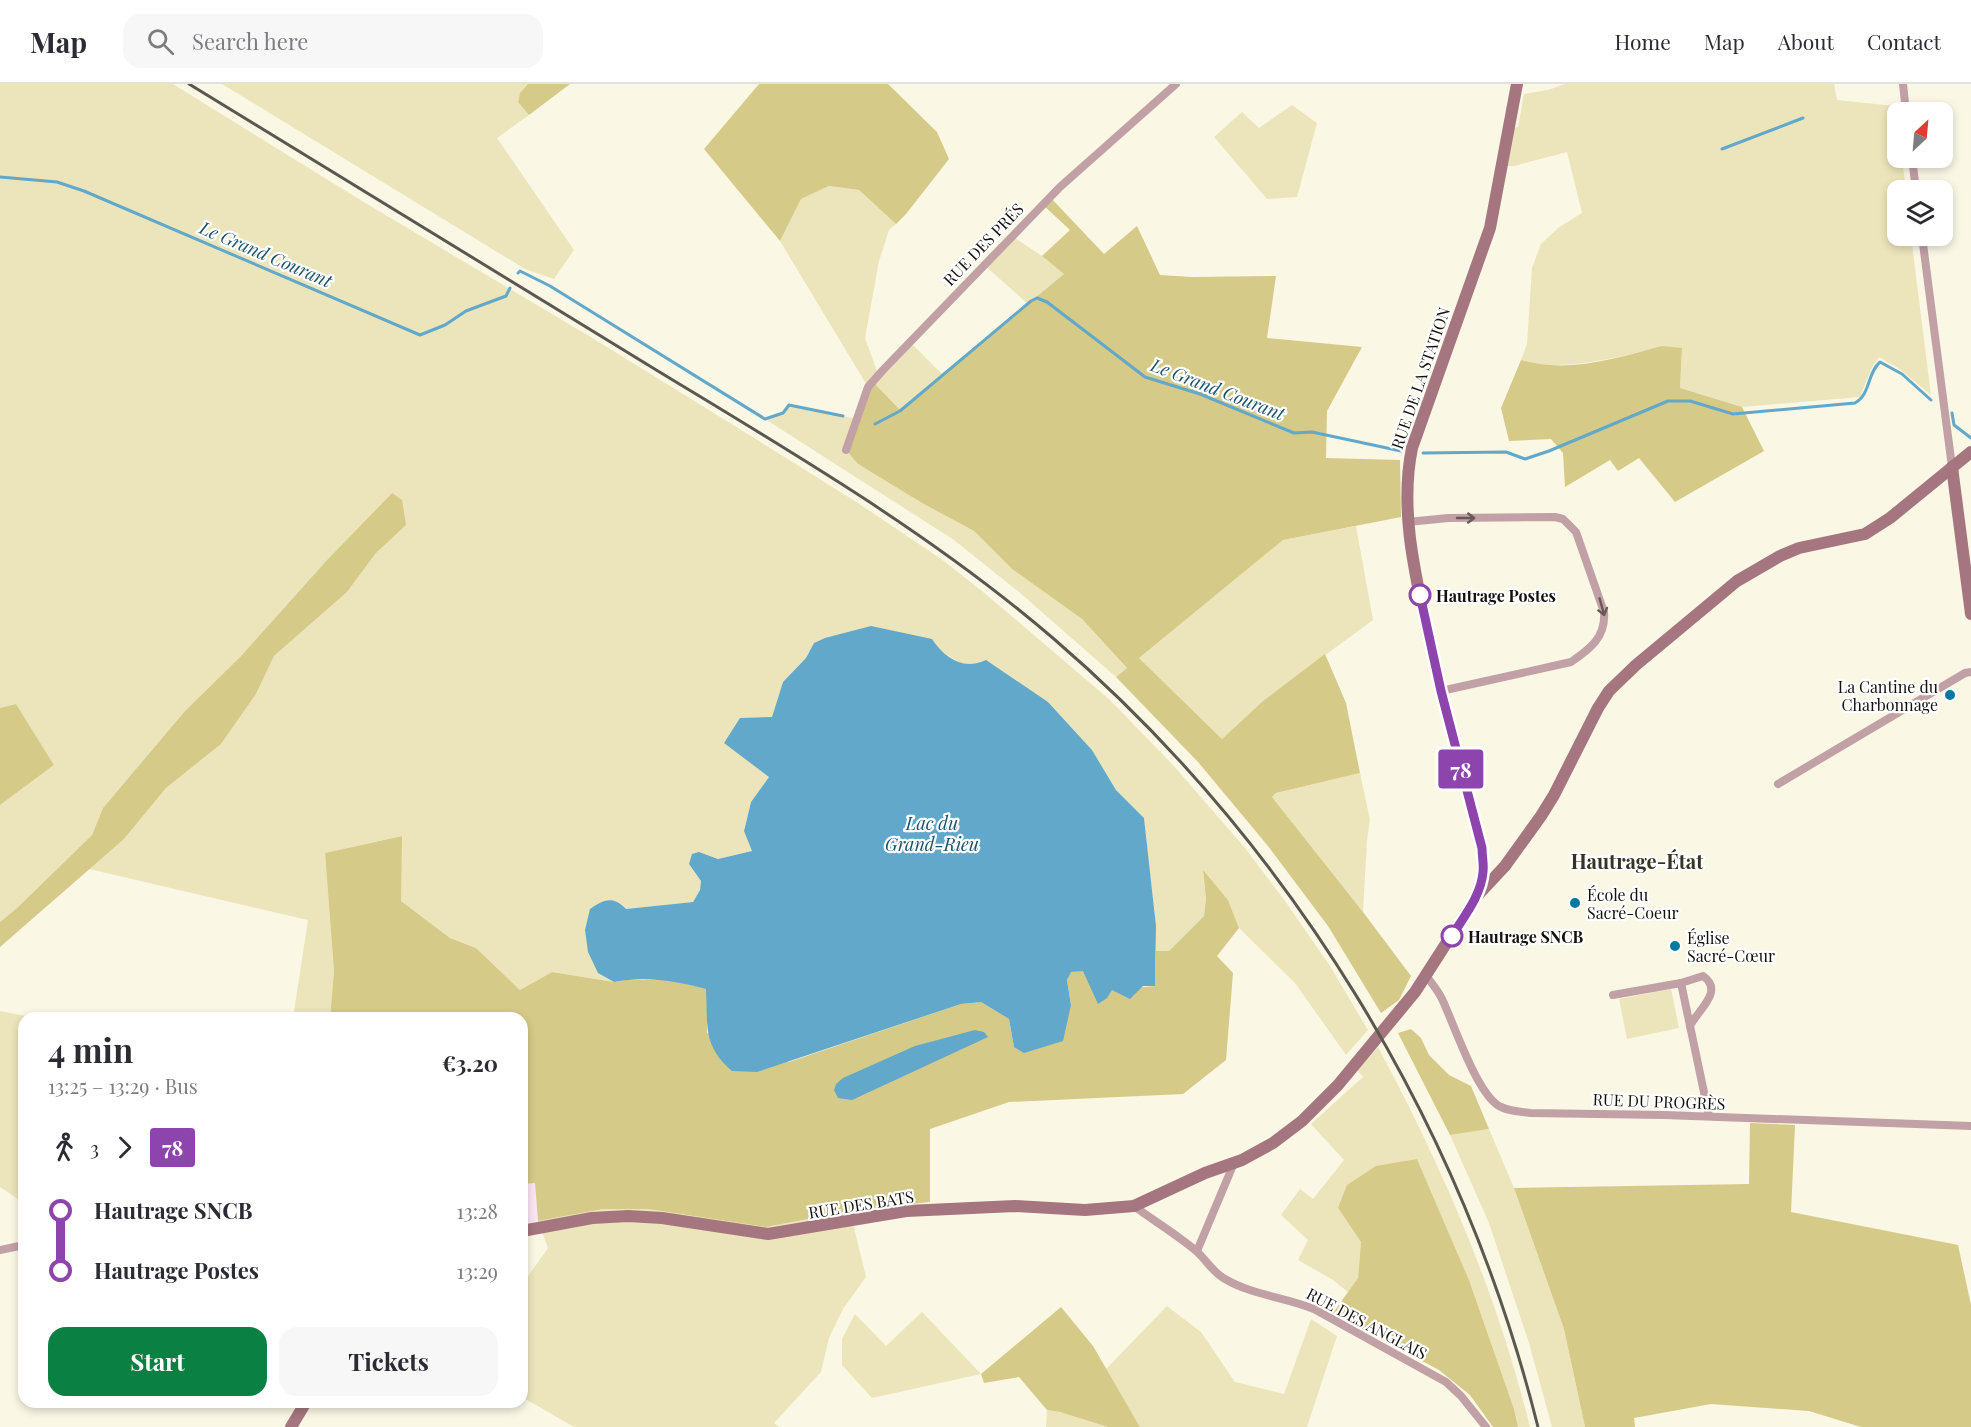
<!DOCTYPE html>
<meta charset="utf-8">
<style>
body{margin:0;font-family:"Playfair Display",serif;background:#f7f7f7;color:#2b2b33;height:100vh;display:flex;flex-direction:column;font-size:22px;white-space:nowrap}
*{box-sizing:border-box;margin:0}
p{font-size:20px;color:#7c7c81}
.icon{flex:none;width:33px;height:33px;fill:none;stroke:currentColor;stroke-width:2;stroke-linecap:round;stroke-linejoin:round}
.map{position:relative;flex:1;overflow:hidden}
.drawer{position:absolute;left:18px;top:928px;width:510px;height:396px;display:flex;flex-direction:column;background:#fff;border-radius:18px;box-shadow:0 3px 9px #0003}
.drawer>*{flex:none}
.badge{padding:0 12px;border-radius:4px;font-size:21px;line-height:39px}
.needle{width:39px;rotate:26deg}
.tools{position:absolute;left:1887px;top:18px;display:grid;gap:12px}
.tools a{display:grid;place-items:center;width:66px;height:66px;border-radius:12px;background:#fff;box-shadow:0 3px 9px #0003;font-size:30px}
.map>.badge{position:absolute;translate:-50% -50%;box-shadow:0 0 0 3px #fff}
.legs{display:flex;align-items:center;gap:9px;height:66px;padding:0 30px;font-size:20px}
.legs p{margin-inline-start:auto}
.headline{display:flex;align-items:center;justify-content:space-between;height:102px;padding:0 30px}
h1{font-size:33px;font-weight:700;line-height:45px}
.cta{display:flex;gap:12px;margin-top:auto;padding:12px 30px}
.cta a{flex:1;height:69px;border-radius:18px;background:#0b8043;color:#fff;font-size:24px;font-weight:700;line-height:69px;text-align:center}
.cta a+a{background:#f7f7f7;color:#2b2b33}
ul{padding:0 30px;list-style:none}
li{display:flex;align-items:center;gap:21px;height:60px;font-size:22px}
li i{display:grid;place-items:center;width:9px;height:100%;margin:0 8px;background:currentColor}
li i::after{content:'';width:15px;height:15px;margin:-8px;border:4px solid;border-radius:50%;background:#fff}
li p{margin-inline-start:auto}
li:first-child i{background:linear-gradient(#0000 50%,currentColor 0)}
li:last-child i{background:linear-gradient(currentColor 50%,#0000 0)}
header{display:flex;align-items:center;gap:36px;box-sizing:border-box;height:84px;padding:0 30px;background:#fff;border-bottom:2px solid #e1e1e2}
header strong{font-size:28px}
nav{display:flex;gap:33px;margin-inline-start:auto;font-size:21px}
.search{width:420px;height:54px;background:#f7f7f7;display:flex;align-items:center;gap:15px;box-sizing:border-box;padding:0 21px;border-radius:18px;color:#7c7c81;font-size:22px}
.map>svg:first-child{display:block}
</style>
<header>
<strong>Map</strong>
<div class="search"><svg class="icon" aria-label="search" viewBox="0 0 24 24"><circle cx="10" cy="10" r="6"/><path d="M15 15l6 6"/></svg>Search here</div>
<nav><a>Home</a><a>Map</a><a>About</a><a>Contact</a></nav>
</header>
<div class="map">
<svg width="1971" height="1343" viewBox="0 0 1971 1343">
<rect width="100%" height="100%" fill="#faf7e5"/>
<polygon fill="#fbe5f3" points="535,1099 538,1137 522,1140 522,1100"/>
<g fill="#ece5bb">
<polygon points="0,0 173,0 362,117 594,255 759,357 858,419 944,477 988,512 1110,616 1173,681 1245,764 1285,817 1330,882 1368,946 1346,971 1295,899 1239,844 1228,816 1203,788 1206,815 1204,832 1169,867 1156,867 1156,842 1144,734 1116,706 1092,666 1048,618 974,581 960,579 941,567 932,555 814,559 806,574 783,598 772,633 724,658 769,693 751,718 744,746 752,767 718,775 699,768 689,780 701,797 700,806 693,818 626,825 598,889 614,898 552,888 520,906 476,864 450,854 401,817 401,752 325,769 334,887 330,934 293,934 308,836 89,785 124,755 166,704 221,660 256,610 274,572 347,508 376,469 405,441 392,409 327,476 240,573 185,627 103,724 92,751 17,824 0,838 0,721 54,681 16,620 0,624"/>
<polygon points="222,0 528,0 520,9 518,18 529,31 497,54 574,166 554,195 525,185"/>
<path d="M1565 0H1834L1837 16 1895 22 1898 74H1902L1906 106H1898V152H1911L1931 311 1898 284 1879 273 1872 283 1860 313 1742 323 1680 304 1682 265C1657 262 1647 267 1623 272 1589 279 1554 286 1521 276L1527 260 1532 184 1541 160 1558 144 1582 129 1567 68 1514 82H1507L1513 44 1518 43 1524 10 1548 6Z"/>
<polygon points="1292,21 1317,39 1297,113 1267,115 1214,53 1242,28 1259,44"/>
<polygon points="829,102 859,106 896,140 889,146 879,177 865,254 878,290 910,258 942,290 900,327 868,303 780,157 801,115"/>
<polygon points="1012,152 1042,172 1064,190 1037,214 1027,219 983,180"/>
<polygon points="789,321 857,335 858,380 922,419 974,447 1012,485 1082,535 1127,584 1116,593 1019,508 954,456 765,335 783,329"/>
<polygon points="1356,442 1373,536 1263,617 1222,655 1139,574 1283,456"/>
<polygon points="1360,689 1370,736 1367,756 1363,828 1272,713 1276,709"/>
<polygon points="1671,905 1679,944 1627,955 1619,915"/>
<polygon points="0,927 36,934 24,934 24,1119 0,1103"/>
<path d="M1378 963C1444 1086 1496 1207 1530 1343H1518L1514 1325 1469 1196 1417 1075 1338 1124 1361 1158 1358 1194 1348 1208 1333 1196 1298 1176 1308 1156 1281 1131 1300 1105 1313 1115 1344 1076 1311 1040 1363 993 1357 986Z"/>
<polygon points="1489,1045 1514,1104 1564,1245 1585,1343 1552,1343 1529,1259 1489,1139 1450,1051"/>
<polygon points="603,1125 648,1125 766,1143 850,1127 866,1193 843,1225 829,1254 821,1288 774,1339 779,1343 574,1343 522,1313 522,1201 548,1164 538,1137"/>
<polygon points="1167,1222 1201,1248 1235,1298 1284,1310 1311,1235 1337,1252 1307,1343 1140,1343 1106,1285"/>
<polygon points="922,1228 981,1290 872,1314 842,1281 842,1255 855,1230 886,1262"/>
<polygon points="1047,1326 1060,1328 1108,1343 1046,1343"/>
</g>
<g fill="#d5ca87">
<polygon points="528,0 570,0 529,31 518,18 520,9"/>
<polygon points="759,0 888,0 937,48 949,75 906,130 896,140 859,106 829,102 801,115 780,157 704,65"/>
<polygon points="1050,113 1104,170 1137,142 1160,191 1192,193 1276,192 1267,254 1362,263 1327,327 1326,374 1400,376 1401,433 1283,456 1139,574 1222,655 1263,617 1325,570 1346,619 1360,689 1276,709 1272,713 1363,828 1411,892 1399,916 1381,929 1328,842 1268,762 1198,678 1116,593 1127,584 1082,535 1012,485 974,447 922,419 858,380 846,366 873,298 900,326 1064,190 1042,172 1070,146 1042,120"/>
<path d="M1662 262 1682 264 1680 304 1742 323 1764 367 1675 418 1639 374 1618 387 1610 376 1565 403 1563 369 1551 355 1509 357 1501 324 1521 276C1567 290 1617 274 1662 262Z"/>
<polygon points="392,409 402,416 406,441 376,469 347,508 274,572 256,610 221,660 166,704 124,755 0,863 0,838 17,824 92,751 103,724 185,627 240,573 327,476"/>
<polygon points="16,620 54,681 0,721 0,624"/>
<polygon points="402,752 401,817 450,854 476,864 520,906 552,888 614,898 626,896 673,896 707,905 707,949 789,978 961,920 981,918 1009,935 1014,963 1071,921 1067,896 1070,888 1083,886 1112,906 1155,902 1156,867 1169,867 1204,832 1206,815 1203,786 1228,816 1239,844 1217,872 1233,889 1226,976 1183,1010 1009,1018 930,1045 930,1118 850,1127 766,1143 648,1125 603,1125 538,1137 535,1099 522,1100 522,934 330,934 334,887 325,769"/>
<polygon points="1411,945 1421,954 1429,971 1449,991 1471,1002 1489,1045 1450,1051 1398,949"/>
<polygon points="1750,1039 1795,1041 1791,1128 1958,1161 1971,1221 1971,1343 1861,1343 1809,1327 1711,1320 1634,1334 1635,1343 1585,1343 1564,1245 1514,1104 1749,1100"/>
<polygon points="1417,1075 1469,1196 1514,1325 1518,1343 1493,1343 1470,1311 1439,1286 1333,1229 1358,1194 1361,1158 1338,1124 1347,1101 1376,1082"/>
<polygon points="1061,1223 1093,1262 1140,1343 1108,1343 1060,1328 1047,1326 1019,1293 984,1299 981,1290"/>
</g>
<g fill="#61a8ca">
<path d="M871 542 932 555C945 574 963 587 986 576L1048 618 1092 666 1116 706 1144 734 1156 842 1155 902H1143L1130 915 1112 906 1107 914 1098 920 1083 887 1071 888 1067 896 1071 921 1063 957 1024 969 1014 963 1009 935 981 918 961 920 757 988 732 987C702 961 708 941 706 905 676 897 645 892 614 898L598 889 588 868 585 846 590 825C605 815 613 812 626 825L693 818 700 806 701 797 689 780 692 770 699 768 718 775 752 767 744 747 751 718 769 693 724 659 740 634 772 633 783 598 806 574 814 559 825 554Z"/>
<polygon points="975,946 984,948 988,953 852,1016 838,1014 834,1006 836,1000 843,994 915,962"/>
</g>
<g fill="none" stroke-linecap="round" stroke-linejoin="round">
<g stroke="#61a8ca" stroke-width="3">
<polyline points="1722,65 1803,34"/>
<polyline points="0,93 57,98 84,107 420,251 445,241 466,227 506,212 510,204"/>
<polyline points="518,189 520,187 550,202 765,335 783,329 789,321 843,332"/>
<polyline points="1952,329 1954,341 1971,354"/>
<polyline points="875,340 900,327 1031,217 1037,214 1047,218 1145,293 1200,310 1294,349 1312,348 1401,367"/>
<path d="M1423 369 1506 368 1525 375 1549 367 1668 317H1690L1733 330 1855 319C1871 310 1867 289 1880 278L1902 290 1931 316"/>
</g>
<g stroke="#c1a0a6" stroke-width="8">
<polyline points="1903,0 1906,28"/>
<polyline points="1912,74 1916,106"/>
<polyline points="1922,152 1952,383"/>
<polyline points="846,366 868,303 883,286 1060,103 1176,0"/>
<path d="M1408 438 1448 434 1555 433 1563 435 1576 448 1604 528C1606 553 1590 565 1571 578L1441 607"/>
<polyline points="1778,700 1965,589 1971,588"/>
<path d="M1426 891C1431 899 1438 906 1442 915 1454 940 1476 1008 1499 1022 1508 1027 1520 1028 1531 1029L1664 1031 1971 1042"/>
<polyline points="1681,899 1709,1032"/>
<path d="M1613 911 1681 899 1703 892C1725 907 1697 927 1690 942"/>
<path d="M1134 1122C1154 1137 1176 1150 1195 1166 1206 1175 1212 1188 1225 1195 1252 1211 1285 1213 1314 1225L1446 1298 1461 1312 1486 1343"/>
<polyline points="0,1166 24,1161"/>
<polyline points="1197,1167 1234,1079"/>
</g>
<g stroke="#a5767f" stroke-width="12">
<polyline points="1952,383 1971,530"/>
<path d="M1477 809 1483 790 1482 764C1464 694 1445 625 1429 555 1416 494 1399 427 1412 364L1490 144 1517 0"/>
<polyline points="522,1147 592,1134 628,1132 662,1134 768,1150 906,1127 1015,1122 1085,1126 1134,1122 1205,1089 1242,1076 1273,1059 1302,1037 1338,1001 1415,908 1476,813 1505,782 1541,732 1554,711 1598,624 1609,607 1636,581 1737,497 1780,472 1799,464 1865,450 1890,434 1971,368"/>
<polyline points="291,1343 306,1318"/>
</g>
<path stroke="#5a584f" stroke-width="3" d="M189 0C343 95 498 189 653 284 791 368 931 449 1054 555 1291 759 1462 1040 1538 1343"/>
</g>
<defs><path id="oneway-shaft" d="M-6 0H5M1.5-3L5.5 0L1.5 3" fill="none" stroke-width="1.6" stroke-linecap="round" stroke-linejoin="round" transform="scale(1.5)"/></defs>
<g stroke="#6a5858">
<use href="#oneway-shaft" transform="translate(1466 434)"/>
<use href="#oneway-shaft" transform="translate(1602 523) rotate(74)"/>
</g>
<g fill="none" stroke-linecap="round" stroke-linejoin="round">
<defs>
<path id="line-1" d="M1420 511 1441 607 1482 764C1482 772 1484 780 1483 788 1481 812 1464 832 1452 852"/>
</defs>
<use href="#line-1" stroke="#fff" stroke-width="14"/>
<use href="#line-1" stroke="#8e44ad" stroke-width="9"/>
</g>
<g fill="#fff" stroke="#8e44ad" stroke-width="3">
<circle cx="1420" cy="511" r="10"/>
<circle cx="1452" cy="852" r="10"/>
</g>
<g fill="#0079a1" stroke="#fff" stroke-width="2">
<circle cx="1950" cy="611" r="6"/>
<circle cx="1575" cy="819" r="6"/>
<circle cx="1675" cy="862" r="6"/>
</g>
<g text-anchor="middle" dominant-baseline="central" stroke-width="4.5" stroke-linejoin="round" paint-order="stroke">
<g font-size="16" fill="#12110b" stroke="#fff">
<text transform="translate(983 160) rotate(-46)">RUE DES PRÉS</text>
<text transform="translate(1420 294) rotate(-71)">RUE DE LA STATION</text>
<text transform="translate(1659 1017) rotate(2)">RUE DU PROGRÈS</text>
<text transform="translate(861 1120) rotate(-9)">RUE DES BATS</text>
<text transform="translate(1367 1239) rotate(28)">RUE DES ANGLAIS</text>
</g>
<g font-size="16" font-weight="bold" fill="#12110b" stroke="#fff" text-anchor="start">
<text x="1436" y="511">Hautrage Postes</text>
<text x="1468" y="852">Hautrage SNCB</text>
</g>
<g font-size="16" fill="#12110b" stroke="#fff" text-anchor="start">
<text x="1938" y="602" text-anchor="end">La Cantine du<tspan x="1938" dy="18">Charbonnage</tspan></text>
<text x="1587" y="810">École du<tspan x="1587" dy="18">Sacré-Coeur</tspan></text>
<text x="1687" y="853">Église<tspan x="1687" dy="18">Sacré-Cœur</tspan></text>
</g>
<g font-size="18" font-style="italic" fill="#19526a" stroke="#fff">
<text transform="translate(266 170) rotate(23)">Le Grand Courant</text>
<text transform="translate(1218 305) rotate(21)">Le Grand Courant</text>
<text x="932" y="739">Lac du<tspan x="932" dy="21">Grand-Rieu</tspan></text>
</g>
<g font-size="20" font-weight="bold" fill="#353325" stroke="#fff">
<text x="1637" y="776">Hautrage-État</text>
</g>
</g>
</svg>
<div class="tools">
<a><svg class="needle" viewBox="-14 -14 28 28"><path d="M0-13l5 13h-10z" fill="#e53935"/><path d="M0 13l5-13h-10z" fill="#7c7c81"/></svg></a>
<a><svg class="icon" aria-label="layers" viewBox="0 0 24 24"><path d="M12 4l9 5-9 5-9-5zM3 14l9 5 9-5"/></svg></a>
</div>
<b class="badge" style="left:1461px;top:685px;background:#8e44ad;color:#fff">78</b>
<section class="drawer">
<div class="headline"><div><h1>4 min</h1><p>13:25 – 13:29 · Bus</p></div><b>€3.20</b></div>
<div class="legs"><svg class="icon" aria-label="walk" viewBox="0 0 24 24"><circle cx="13" cy="4" r="2"/><path d="M13 8l-2 6 4 7M11 14l-3 7M7 12l3-4h3l4 4"/></svg>3<svg class="icon" aria-label="forward" viewBox="0 0 24 24"><path d="M9 5l7 7-7 7"/></svg><b class="badge" style="background:#8e44ad;color:#fff">78</b></div>
<ul>
<li><i style="color:#8e44ad"></i><b>Hautrage SNCB</b><p>13:28</p></li>
<li><i style="color:#8e44ad"></i><b>Hautrage Postes</b><p>13:29</p></li>
</ul>
<div class="cta"><a>Start</a><a>Tickets</a></div>
</section>
</div>
